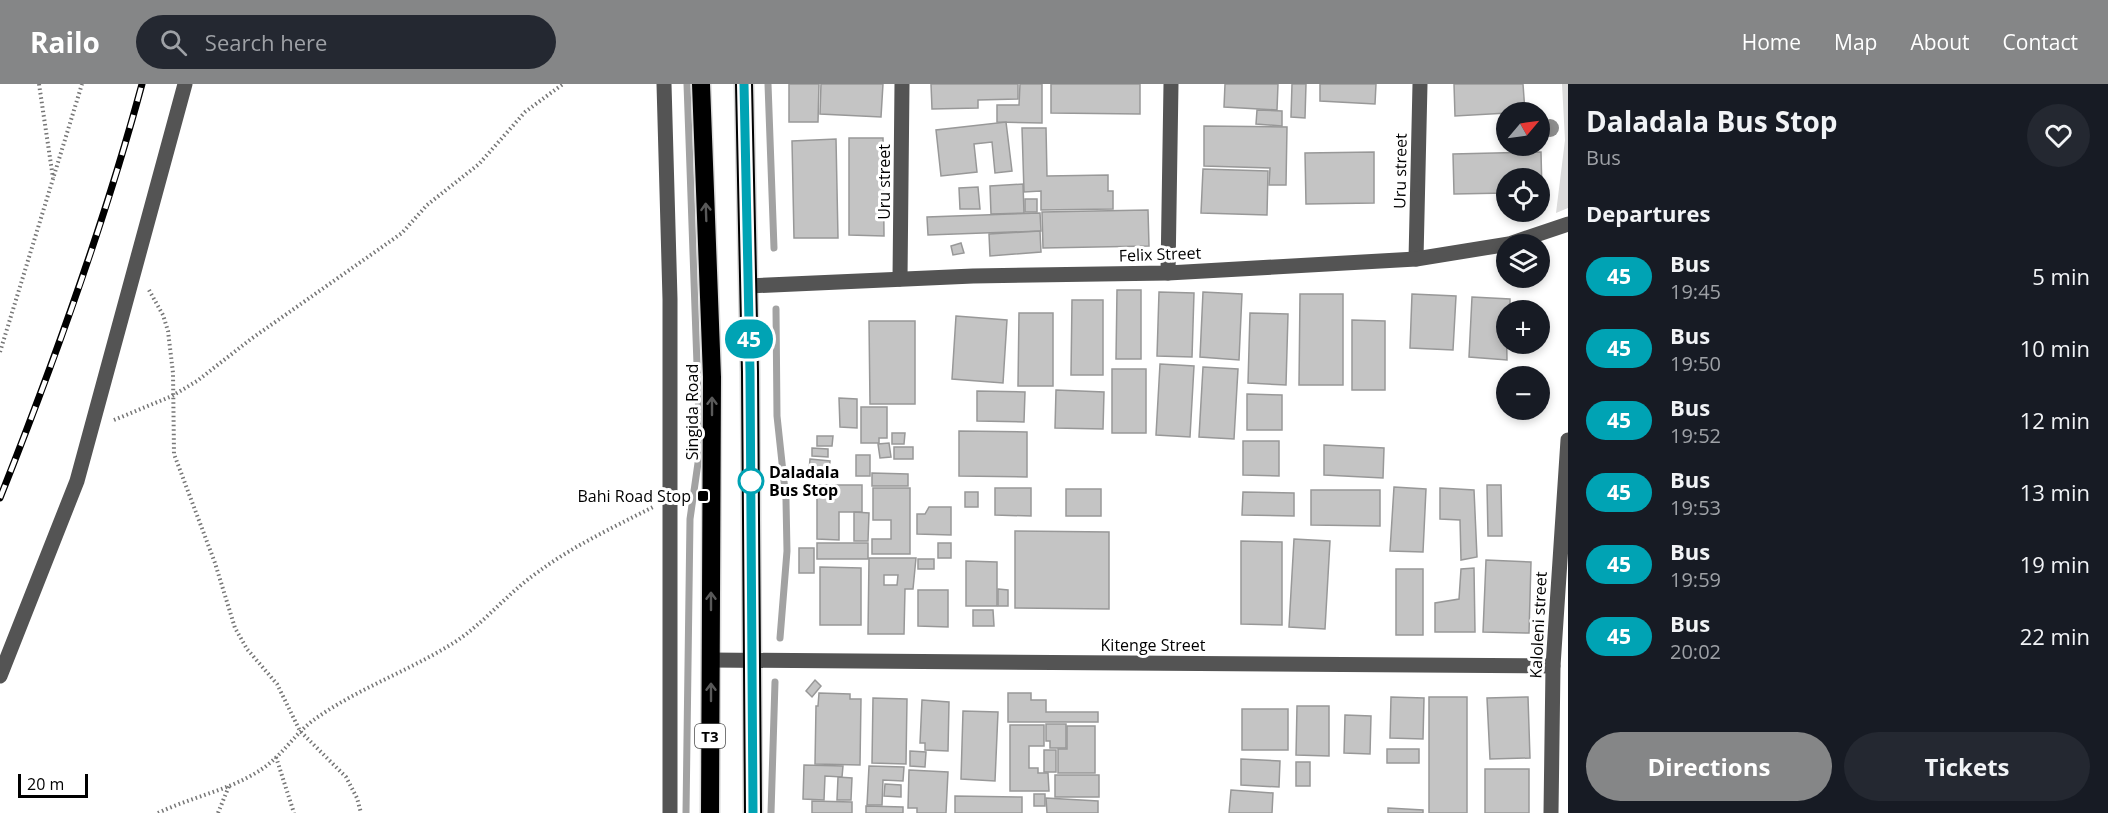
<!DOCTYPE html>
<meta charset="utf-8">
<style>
body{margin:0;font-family:"Open Sans",sans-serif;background:#242831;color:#f1f3f6;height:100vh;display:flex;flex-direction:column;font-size:22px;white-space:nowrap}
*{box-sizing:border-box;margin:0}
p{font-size:20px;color:#9ea1a6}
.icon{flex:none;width:33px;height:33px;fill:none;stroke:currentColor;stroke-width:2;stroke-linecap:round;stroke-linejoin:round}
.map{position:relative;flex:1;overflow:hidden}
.panel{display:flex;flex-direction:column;background:#171b24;width:540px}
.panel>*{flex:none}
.badge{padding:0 12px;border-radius:20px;font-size:21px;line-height:39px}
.needle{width:39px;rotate:61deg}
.tools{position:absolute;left:1496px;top:18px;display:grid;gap:12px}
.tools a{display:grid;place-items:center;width:54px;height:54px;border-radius:50%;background:#171b24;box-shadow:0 3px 9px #0003;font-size:30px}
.scale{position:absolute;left:18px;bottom:15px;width:70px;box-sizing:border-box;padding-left:6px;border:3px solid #000;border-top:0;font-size:16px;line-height:21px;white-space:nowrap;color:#000;-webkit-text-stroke:4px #fff;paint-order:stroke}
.map>.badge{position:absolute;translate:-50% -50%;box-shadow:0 0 0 3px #fff}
h2{padding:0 18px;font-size:22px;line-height:54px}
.round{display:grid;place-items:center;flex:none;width:63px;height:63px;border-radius:32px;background:#242831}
.headline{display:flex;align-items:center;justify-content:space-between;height:102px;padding:0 18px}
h1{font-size:28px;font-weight:700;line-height:45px}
.cta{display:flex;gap:12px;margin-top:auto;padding:12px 18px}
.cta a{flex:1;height:69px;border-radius:36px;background:#858687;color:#fff;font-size:24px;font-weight:700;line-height:69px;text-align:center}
.cta a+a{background:#242831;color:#f1f3f6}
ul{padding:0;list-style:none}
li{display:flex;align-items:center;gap:18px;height:72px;padding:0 18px}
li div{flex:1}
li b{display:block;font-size:22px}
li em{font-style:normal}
li .badge{min-width:66px;font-weight:700;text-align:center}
header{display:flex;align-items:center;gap:36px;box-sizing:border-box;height:84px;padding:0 30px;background:#858687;color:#fff}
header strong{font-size:28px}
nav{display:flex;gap:33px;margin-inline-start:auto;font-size:21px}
.search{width:420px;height:54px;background:#242831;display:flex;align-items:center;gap:15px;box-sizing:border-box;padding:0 21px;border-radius:33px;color:#9ea1a6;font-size:22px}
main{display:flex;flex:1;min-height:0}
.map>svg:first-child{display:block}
</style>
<header>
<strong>Railo</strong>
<div class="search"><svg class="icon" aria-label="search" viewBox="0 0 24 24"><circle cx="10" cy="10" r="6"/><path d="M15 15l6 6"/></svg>Search here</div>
<nav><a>Home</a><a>Map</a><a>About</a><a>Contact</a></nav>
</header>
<main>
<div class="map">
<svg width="1568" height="729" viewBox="0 0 1568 729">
<rect width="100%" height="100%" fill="#fff"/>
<polygon fill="#dbdbdb" points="1562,0 1568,0 1568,124 1556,129 1565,56"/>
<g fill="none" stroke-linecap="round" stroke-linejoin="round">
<g stroke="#a2a2a2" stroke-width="7">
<polyline points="768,0 774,164"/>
<polyline points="776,225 777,332 786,416 787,467 780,554"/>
<polyline points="686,729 690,435 700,365 687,0"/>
<polyline points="771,729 775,598"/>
</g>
</g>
<g fill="#c4c4c4" stroke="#989898" stroke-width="1.5" fill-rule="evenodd">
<polygon points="789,0 819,0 818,38 789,38"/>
<polygon points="821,0 883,0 881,33 820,30"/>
<polygon points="931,0 1018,0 1018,15 978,16 978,24 932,25"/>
<polygon points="1020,0 1042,0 1042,39 997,38 997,21 1019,21"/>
<polygon points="1051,0 1140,0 1140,30 1051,29"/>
<polygon points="1225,0 1278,0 1277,26 1224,23"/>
<polygon points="1292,0 1306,0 1305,34 1291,33"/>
<polygon points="1320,0 1376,0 1375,20 1320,17"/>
<polygon points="1454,0 1523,0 1525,28 1455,32"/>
<polygon points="1257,26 1282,27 1282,42 1256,40"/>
<polygon points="1006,38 1012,87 995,89 992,58 974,60 977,88 941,92 936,46"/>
<polygon points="1204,42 1287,43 1286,101 1269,101 1270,84 1204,82"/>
<polygon points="1022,44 1046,44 1047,92 1108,91 1108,107 1113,107 1113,125 1041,126 1041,107 1024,108"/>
<polygon points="849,54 883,54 884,152 849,151"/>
<polygon points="836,55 838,154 794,154 792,57"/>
<polygon points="1374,68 1374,119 1306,120 1305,69"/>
<polygon points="1541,68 1542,109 1539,109 1539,94 1506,94 1506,109 1454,110 1453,70"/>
<polygon points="1203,85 1268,87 1267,131 1201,129"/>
<polygon points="1023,100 1024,129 991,130 990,102"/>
<polygon points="978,103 980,125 960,125 959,104"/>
<rect x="1025" y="115" width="12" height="13"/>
<polygon points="1148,126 1149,162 1043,164 1042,128"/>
<polygon points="1040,129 1041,147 928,151 927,133"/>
<polygon points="1040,147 1041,168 990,172 989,150"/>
<polygon points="961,159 964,169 953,171 951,162"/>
<polygon points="1117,206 1141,206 1141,275 1116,275"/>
<polygon points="1159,208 1194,209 1192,273 1157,272"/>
<polygon points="1203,208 1242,210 1239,276 1200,273"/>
<polygon points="1300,210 1343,210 1343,301 1299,301"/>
<polygon points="1412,210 1456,212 1453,266 1410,264"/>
<polygon points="1472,213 1510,215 1510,226 1506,226 1507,276 1469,273"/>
<polygon points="1072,216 1103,216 1103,291 1071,291"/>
<polygon points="1019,229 1053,229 1053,302 1018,302"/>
<polygon points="1250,229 1288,230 1286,301 1248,299"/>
<polygon points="956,232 1007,236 1003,299 952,295"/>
<polygon points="1352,236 1385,237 1385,306 1352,306"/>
<polygon points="869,237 915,237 915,320 870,320"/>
<polygon points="1160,280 1194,282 1190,353 1156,351"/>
<polygon points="1203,283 1238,285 1234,355 1199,353"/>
<rect x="1112" y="285" width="34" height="64"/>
<polygon points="1056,306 1104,308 1103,345 1055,344"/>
<polygon points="977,307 1025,308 1024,338 977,337"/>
<polygon points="1247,310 1282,311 1282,346 1247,346"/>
<polygon points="839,314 857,315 857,344 840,343"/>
<polygon points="861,323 887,323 887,354 879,354 879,359 861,359"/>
<polygon points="959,347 1027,348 1027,393 959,392"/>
<polygon points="892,349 905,349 904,360 892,360"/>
<polygon points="817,352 833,352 832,362 817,362"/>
<polygon points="1243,357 1279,357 1279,392 1243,391"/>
<polygon points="889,359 891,373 880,374 878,360"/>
<polygon points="1324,361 1384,364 1383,394 1324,391"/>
<rect x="894" y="363" width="19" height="12"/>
<polygon points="812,364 828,365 828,373 812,372"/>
<rect x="856" y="371" width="14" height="21"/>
<polygon points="810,375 830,377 829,388 809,387"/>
<polygon points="872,389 908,390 908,402 872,402"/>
<polygon points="817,401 862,401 862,428 839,428 839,456 817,455"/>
<polygon points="1487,401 1501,401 1502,452 1488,452"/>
<polygon points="1394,403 1426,405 1423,468 1390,467"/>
<polygon points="873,404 910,404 910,470 872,470 872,455 891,455 891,436 873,436"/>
<polygon points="995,404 1031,404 1031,432 995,431"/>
<polygon points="1440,404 1474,406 1477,473 1461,476 1460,436 1440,435"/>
<rect x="1066" y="405" width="35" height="27"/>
<polygon points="1311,406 1380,406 1380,442 1311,441"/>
<rect x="965" y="408" width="13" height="15"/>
<polygon points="1243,408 1294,409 1294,432 1242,431"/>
<polygon points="929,423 951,423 951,451 917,450 917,430 925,430"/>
<polygon points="854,428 869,429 868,457 854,457"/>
<polygon points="1015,447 1109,448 1109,525 1015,524"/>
<polygon points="1294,455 1330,457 1325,545 1289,543"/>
<polygon points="1241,457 1282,458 1282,541 1241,540"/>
<rect x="817" y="459" width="51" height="16"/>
<rect x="938" y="459" width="13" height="15"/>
<rect x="799" y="464" width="15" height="25"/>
<path d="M869 474H916L913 505H905L904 550H868ZM884 491H898L897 501H884Z"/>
<rect x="918" y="475" width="16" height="10"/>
<polygon points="1486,476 1531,478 1529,549 1483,548"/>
<polygon points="966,477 997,478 997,522 966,522"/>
<polygon points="820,483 861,484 861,541 820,541"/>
<polygon points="1474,484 1475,548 1435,548 1435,519 1459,515 1461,485"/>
<rect x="1396" y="485" width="27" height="66"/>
<polygon points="998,505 1008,506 1008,522 998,522"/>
<polygon points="918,506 948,506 948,543 918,542"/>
<polygon points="973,526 993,526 994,542 973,542"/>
<polygon points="815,596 821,602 812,613 806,607"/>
<polygon points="819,609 850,610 850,615 861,615 860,681 815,680 816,622 818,622"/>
<polygon points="1008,609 1031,609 1031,616 1046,616 1046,628 1098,628 1098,638 1008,638"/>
<polygon points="1391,613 1424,614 1423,655 1390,654"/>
<rect x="1429" y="613" width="38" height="116"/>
<polygon points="1528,613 1530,674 1490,675 1487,614"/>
<polygon points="873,614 907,615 906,680 872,679"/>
<polygon points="922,616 949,618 948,667 925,666 925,659 920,659"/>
<polygon points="1297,622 1329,622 1329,672 1296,671"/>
<rect x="1242" y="625" width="46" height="41"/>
<polygon points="963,627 998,628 995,697 961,695"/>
<polygon points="1345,631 1371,632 1370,670 1344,669"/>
<polygon points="1046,640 1066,640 1066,664 1050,664 1050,657 1046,657"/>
<polygon points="1010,641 1044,641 1044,662 1029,662 1029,684 1038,684 1038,689 1048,689 1049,707 1010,707"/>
<polygon points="1067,642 1095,642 1095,689 1058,689 1058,665 1067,665"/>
<rect x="1387" y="665" width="32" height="14"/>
<rect x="1044" y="666" width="12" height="22"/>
<polygon points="910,667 926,668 925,683 910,682"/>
<polygon points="1241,675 1280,677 1279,703 1241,701"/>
<rect x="1296" y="678" width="14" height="24"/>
<polygon points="804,681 843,682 842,693 825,692 824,716 803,715"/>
<polygon points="869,682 904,683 903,697 883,696 882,721 867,721"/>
<rect x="1485" y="685" width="44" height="44"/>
<polygon points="909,686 948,688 946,729 917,729 917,724 908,724"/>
<rect x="1055" y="691" width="44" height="22"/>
<polygon points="838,693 852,694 851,716 837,716"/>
<polygon points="885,700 901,701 901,713 884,712"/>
<polygon points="1231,706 1273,709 1272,729 1229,729"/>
<rect x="1034" y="710" width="11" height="12"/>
<polygon points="955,712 1022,713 1022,729 955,729"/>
<polygon points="1046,714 1098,717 1098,729 1047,729"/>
<polygon points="812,717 852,718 852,729 812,729"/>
<polygon points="866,722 903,723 903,729 866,729"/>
<polygon points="1388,724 1423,726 1423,729 1388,729"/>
</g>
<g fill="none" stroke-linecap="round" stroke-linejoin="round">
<defs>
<g id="highway">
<polyline points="701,0 712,293 710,729"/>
<polyline points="744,0 750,288 753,729"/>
</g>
</defs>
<use href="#highway" stroke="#dbdbdb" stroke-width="21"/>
<g stroke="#767676" stroke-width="4" stroke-dasharray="1.5 3" stroke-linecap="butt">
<polyline points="39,0 53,94"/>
<polyline points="149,206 163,231 168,247 173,289 174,370 215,479 235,544 247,565 277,600 300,647 346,693 357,714 361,729"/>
<polyline points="0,268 82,0"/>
<polyline points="114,336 172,312 197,297 251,255 402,149 427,121 479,80 525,28 563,0"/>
<polyline points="276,673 294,729"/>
<path d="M158 729C191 713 231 706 262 685 283 671 295 649 315 635 360 603 412 586 458 556 487 536 509 508 538 488 573 462 614 443 653 423"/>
<polyline points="218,729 229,702"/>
</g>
<g stroke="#545454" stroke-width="15">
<polyline points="664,0 670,215 670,729"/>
<polyline points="1416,175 1420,0"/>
<polyline points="1168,189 1171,0"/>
<polyline points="900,195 902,0"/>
<polyline points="748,202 973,192 1168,189 1416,175 1509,160 1568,140"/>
<polyline points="711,576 1553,582"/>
<polyline points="0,592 77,397 185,0"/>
<polyline points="1551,729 1553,582 1568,356"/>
</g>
<use href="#highway" stroke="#000" stroke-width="18"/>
<defs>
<path id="rail" d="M0 414C54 278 104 141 142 0"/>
</defs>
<use href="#rail" stroke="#000" stroke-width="7"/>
<use href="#rail" stroke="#fff" stroke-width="4.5" stroke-dasharray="14" stroke-linecap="butt"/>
</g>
<circle fill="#8e8e8e" cx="1550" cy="44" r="9"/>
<defs><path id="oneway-shaft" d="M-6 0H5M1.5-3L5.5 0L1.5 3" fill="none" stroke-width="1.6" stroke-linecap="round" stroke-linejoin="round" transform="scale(1.5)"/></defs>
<g stroke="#595959">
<use href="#oneway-shaft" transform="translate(706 128) rotate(-92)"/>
<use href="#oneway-shaft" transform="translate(712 322) rotate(-90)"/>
<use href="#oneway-shaft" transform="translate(711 517) rotate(-90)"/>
<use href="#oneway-shaft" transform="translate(711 608) rotate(-90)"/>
</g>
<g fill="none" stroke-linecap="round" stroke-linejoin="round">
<defs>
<polyline id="line" points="744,0 750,288 753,729"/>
</defs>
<use href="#line" stroke="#fff" stroke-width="14"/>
<use href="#line" stroke="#00a3b4" stroke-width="9"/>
</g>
<circle fill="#fff" stroke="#00a3b4" stroke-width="3" cx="751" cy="397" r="12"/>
<rect fill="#000" stroke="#fff" stroke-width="2" x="697" y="406" width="12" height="12" rx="3"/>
<g text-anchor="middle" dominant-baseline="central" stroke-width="6" stroke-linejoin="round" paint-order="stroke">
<rect fill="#fff" stroke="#4c4c4c" stroke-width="1.5" x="695" y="640" width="30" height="24" rx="4.5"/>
<g font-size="15" font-weight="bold" fill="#000">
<text x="710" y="652">T3</text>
</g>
<g font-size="16" fill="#000" stroke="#fff">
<text transform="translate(1400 87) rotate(-89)">Uru street</text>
<text transform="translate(884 98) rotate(-90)">Uru street</text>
<text transform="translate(1160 170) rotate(-2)">Felix Street</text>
<text transform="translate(692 328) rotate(-90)">Singida Road</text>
<text transform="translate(1538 541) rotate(-87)">Kaloleni street</text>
<text x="1153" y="561">Kitenge Street</text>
</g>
<g font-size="16" font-weight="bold" fill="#000" stroke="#fff" text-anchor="start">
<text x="769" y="388">Daladala<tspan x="769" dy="18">Bus Stop</tspan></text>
</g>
<g font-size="16" fill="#000" stroke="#fff" text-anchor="end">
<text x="691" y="412">Bahi Road Stop</text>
</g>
</g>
</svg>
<div class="tools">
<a><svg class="needle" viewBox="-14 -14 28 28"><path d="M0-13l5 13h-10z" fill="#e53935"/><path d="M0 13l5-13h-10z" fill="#9ea1a6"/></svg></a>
<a><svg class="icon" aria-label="locate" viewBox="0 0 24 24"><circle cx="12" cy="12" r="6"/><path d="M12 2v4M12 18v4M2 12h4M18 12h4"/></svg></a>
<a><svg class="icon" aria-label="layers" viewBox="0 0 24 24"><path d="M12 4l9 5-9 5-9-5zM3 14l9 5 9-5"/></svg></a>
<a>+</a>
<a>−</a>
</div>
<div class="scale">20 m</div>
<b class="badge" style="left:749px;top:255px;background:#00a3b4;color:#fff">45</b>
</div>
<section class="panel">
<div class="headline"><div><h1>Daladala Bus Stop</h1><p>Bus</p></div><a class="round"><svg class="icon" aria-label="heart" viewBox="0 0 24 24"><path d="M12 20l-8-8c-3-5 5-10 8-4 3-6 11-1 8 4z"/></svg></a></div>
<h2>Departures</h2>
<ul>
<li><span class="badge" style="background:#00a3b4;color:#fff">45</span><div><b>Bus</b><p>19:45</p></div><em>5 min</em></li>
<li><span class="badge" style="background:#00a3b4;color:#fff">45</span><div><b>Bus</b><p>19:50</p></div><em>10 min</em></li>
<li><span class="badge" style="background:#00a3b4;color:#fff">45</span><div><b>Bus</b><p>19:52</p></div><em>12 min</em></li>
<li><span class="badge" style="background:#00a3b4;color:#fff">45</span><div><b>Bus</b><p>19:53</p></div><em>13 min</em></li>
<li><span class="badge" style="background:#00a3b4;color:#fff">45</span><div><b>Bus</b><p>19:59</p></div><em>19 min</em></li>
<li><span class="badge" style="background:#00a3b4;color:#fff">45</span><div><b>Bus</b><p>20:02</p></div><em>22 min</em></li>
</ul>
<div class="cta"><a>Directions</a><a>Tickets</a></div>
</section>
</main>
